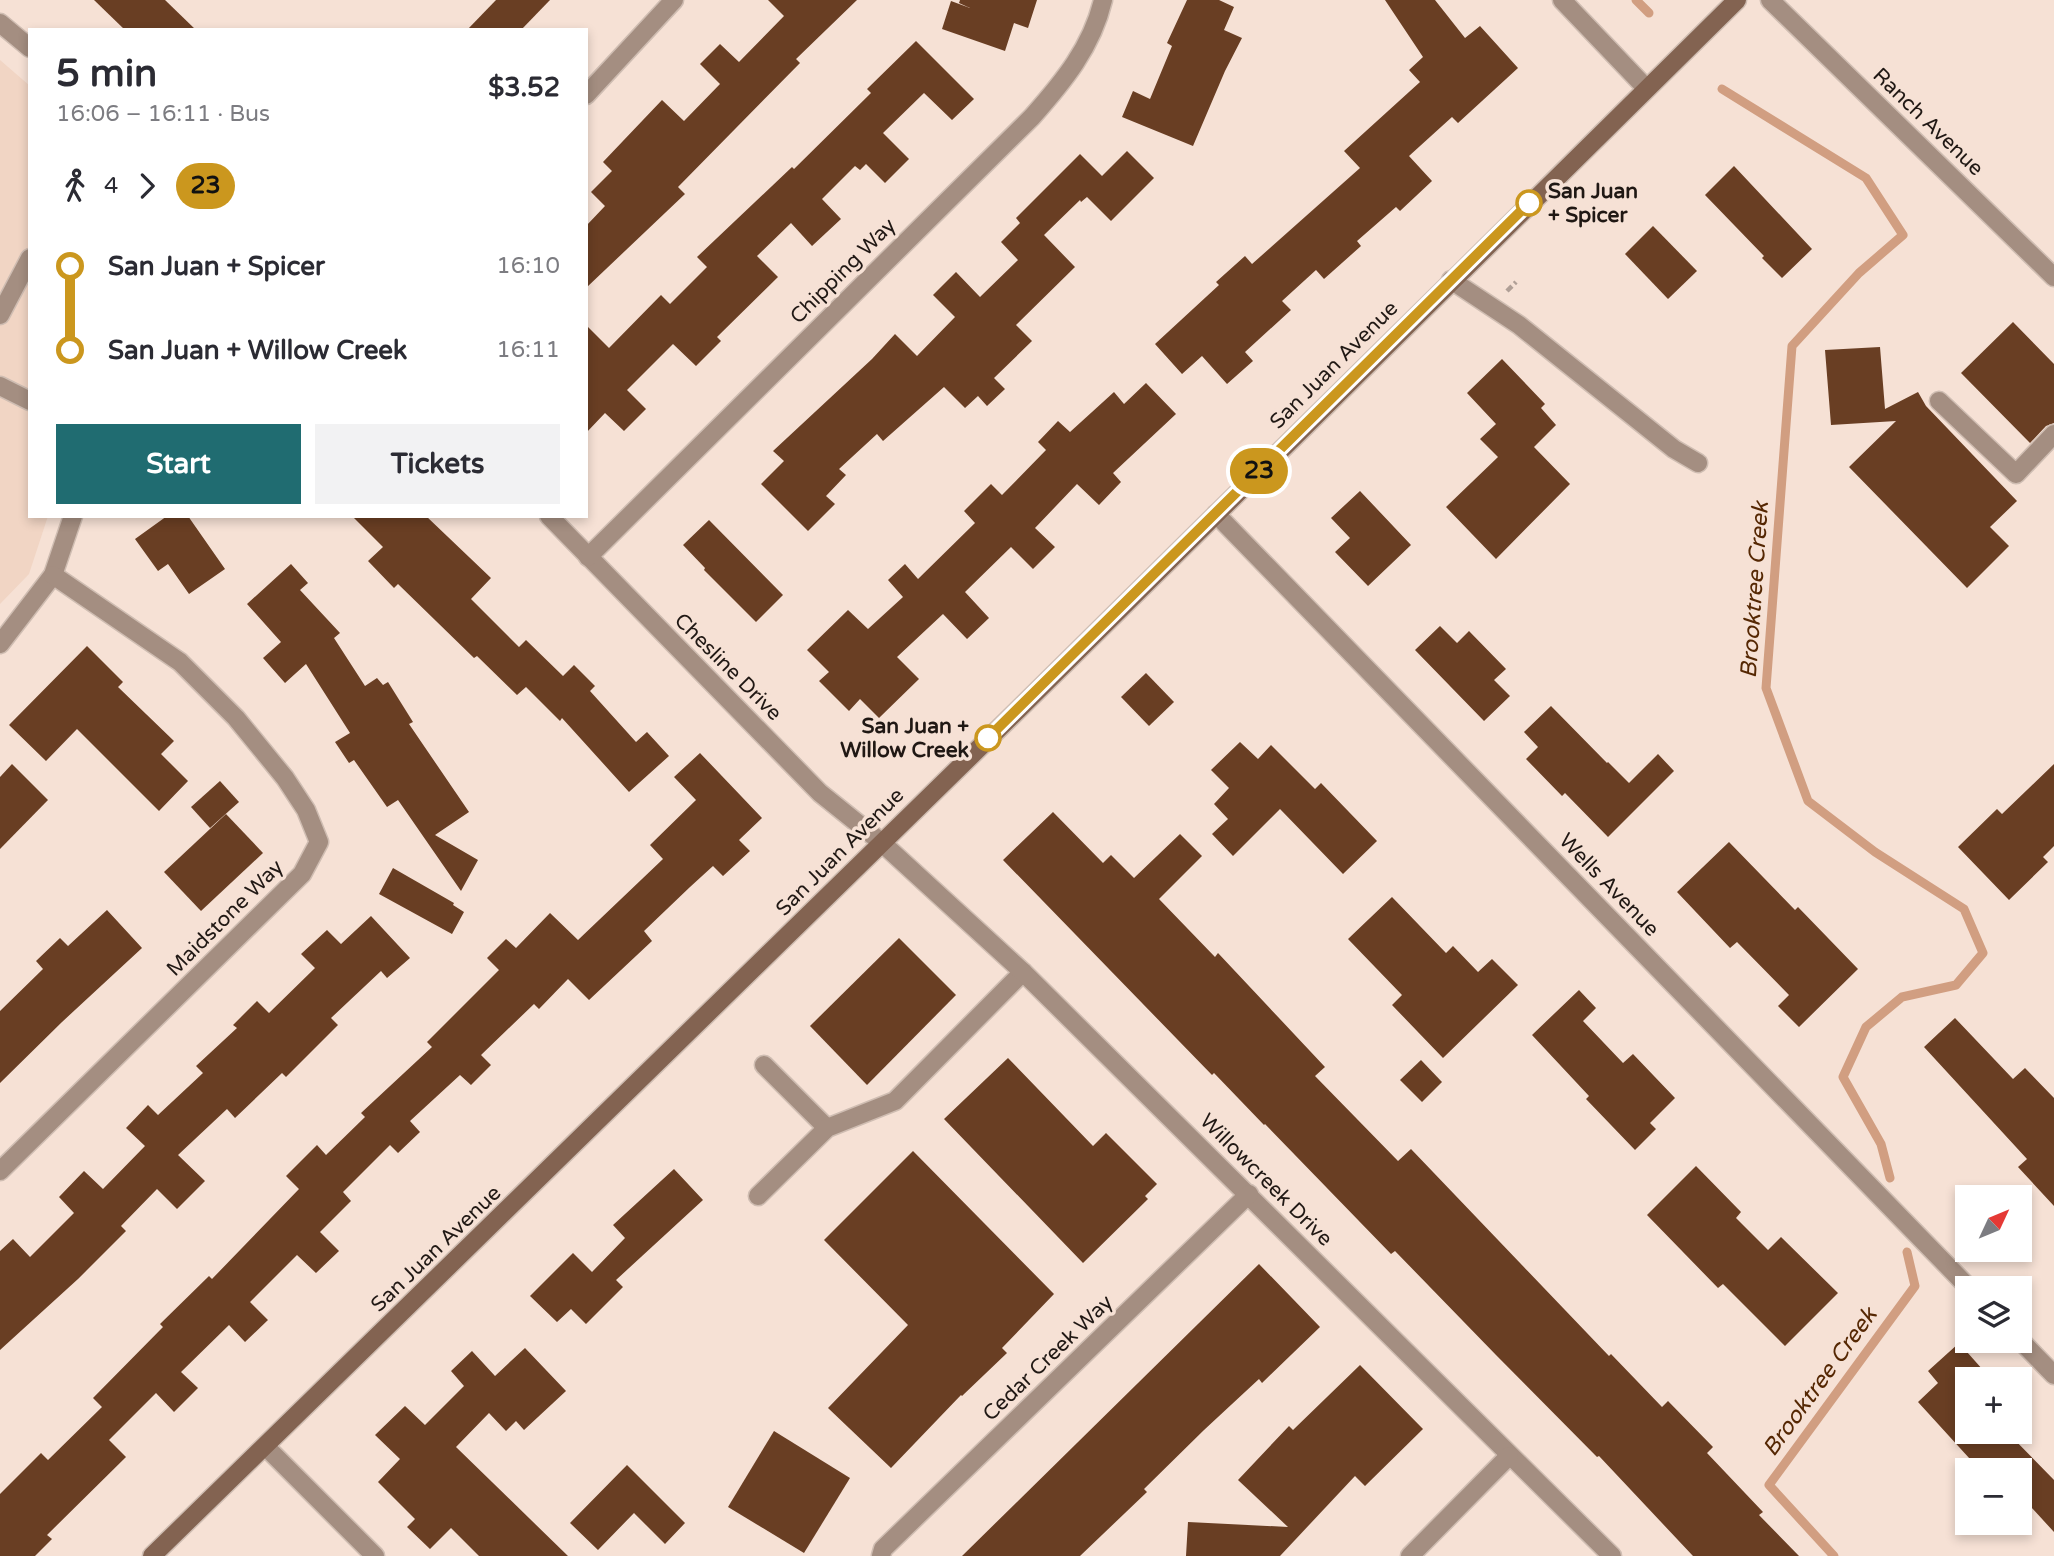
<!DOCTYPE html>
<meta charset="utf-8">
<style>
body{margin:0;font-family:"Varela Round",sans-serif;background:#f2f2f3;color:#2b2b33;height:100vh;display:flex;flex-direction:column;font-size:26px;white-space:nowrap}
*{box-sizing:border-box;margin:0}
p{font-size:23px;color:#7c7c81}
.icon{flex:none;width:38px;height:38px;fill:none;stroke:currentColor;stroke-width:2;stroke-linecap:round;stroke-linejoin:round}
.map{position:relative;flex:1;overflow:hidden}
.side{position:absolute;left:28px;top:28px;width:560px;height:490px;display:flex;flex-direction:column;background:#fff;border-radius:0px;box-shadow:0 4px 10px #0003}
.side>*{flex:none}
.badge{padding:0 14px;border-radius:23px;font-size:24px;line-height:46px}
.needle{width:46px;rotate:46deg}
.tools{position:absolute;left:1955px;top:1185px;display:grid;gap:14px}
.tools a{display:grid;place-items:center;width:77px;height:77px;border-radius:0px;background:#fff;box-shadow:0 4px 10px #0003;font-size:35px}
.map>.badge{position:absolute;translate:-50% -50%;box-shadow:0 0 0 4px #fff}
.legs{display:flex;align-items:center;gap:10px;height:77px;padding:0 28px;font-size:23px}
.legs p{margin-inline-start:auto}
.headline{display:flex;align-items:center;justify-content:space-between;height:119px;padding:0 28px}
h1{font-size:38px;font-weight:800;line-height:52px}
.cta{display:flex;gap:14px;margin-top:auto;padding:14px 28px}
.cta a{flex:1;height:80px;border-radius:0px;background:#206c71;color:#fff;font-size:28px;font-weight:800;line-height:80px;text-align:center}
.cta a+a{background:#f2f2f3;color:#2b2b33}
ul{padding:0 28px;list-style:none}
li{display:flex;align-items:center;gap:24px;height:84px;font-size:26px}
li i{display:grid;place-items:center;width:10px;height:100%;margin:0 9px;background:currentColor}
li i::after{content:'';width:18px;height:18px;margin:-9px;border:5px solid;border-radius:50%;background:#fff}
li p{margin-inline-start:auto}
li:first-child i{background:linear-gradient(#0000 50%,currentColor 0)}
li:last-child i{background:linear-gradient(currentColor 50%,#0000 0)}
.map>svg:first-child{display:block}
</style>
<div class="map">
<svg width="2054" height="1556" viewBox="0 0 2054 1556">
<rect width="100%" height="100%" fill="#f6e1d5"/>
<polygon fill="#f1d5c4" points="0,60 30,86 30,516 48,516 29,574 0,604"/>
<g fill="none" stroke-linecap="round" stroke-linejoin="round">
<g stroke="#d19e81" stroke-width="9">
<polyline points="1636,0 1649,13"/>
<polyline points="1722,89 1866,178 1903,235 1859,273 1792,346 1766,688 1808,801 1875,852 1964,909 1983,953 1956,985 1902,997 1866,1027 1843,1077 1881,1144 1890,1178"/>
<polyline points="1834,1556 1769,1485 1915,1286 1907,1252"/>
</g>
</g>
<g fill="#693e23">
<polygon points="94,0 165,0 196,30 125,30"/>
<polygon points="496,0 550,0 521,30 467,30"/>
<polygon points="768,0 857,0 796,59 800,63 678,187 685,194 586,288 586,226 605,206 591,192 612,171 603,162 662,100 684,121 720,84 700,64 720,44 739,62 784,16"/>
<polygon points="960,0 1037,0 1028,28 1014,23 1005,51 942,29 951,1 970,8 959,3"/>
<polygon points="1187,0 1219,0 1234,7 1224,30 1242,38 1225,71 1193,146 1122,117 1133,91 1150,99 1172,46 1167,43"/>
<polygon points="1385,0 1435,0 1465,38 1480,26 1518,68 1458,123 1452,117 1409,156 1432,181 1400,211 1396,207 1357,241 1361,246 1324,279 1316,270 1282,301 1291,310 1245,352 1253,361 1227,384 1202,356 1182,374 1155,344 1219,285 1216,282 1245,256 1252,264 1360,168 1344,151 1420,82 1409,70 1423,57"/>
<polygon points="916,41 974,99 952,120 924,93 883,133 909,159 885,183 866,164 860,170 855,166 822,199 841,219 812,246 791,223 757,256 778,277 717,337 721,341 696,366 673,344 627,390 646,409 624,431 605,413 586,433 586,325 609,348 661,295 670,304 707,267 697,257 792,167 794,169 871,93 867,89"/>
<polygon points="1127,151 1154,178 1111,221 1087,197 1081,202 1080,200 1044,235 1075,267 1016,325 1032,341 994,378 1005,389 987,406 978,396 965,408 944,387 883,441 877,434 839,469 846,475 826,496 835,504 808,531 761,484 784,461 773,451 872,359 895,334 917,356 955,317 933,295 956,272 980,297 1018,260 1001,242 1020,223 1016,218 1080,154 1102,176"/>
<polygon points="1734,166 1812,249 1782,278 1762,258 1764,256 1705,195"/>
<polygon points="1653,226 1697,271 1668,299 1625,254"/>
<polygon points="2013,322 2054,364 2054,423 2046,426 2030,443 1961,373"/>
<polygon points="1880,347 1885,409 1918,392 1926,406 2017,501 1990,527 2009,546 1967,588 1849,467 1896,421 1831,425 1825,350"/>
<polygon points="1502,359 1545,404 1541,408 1556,425 1534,447 1570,484 1496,559 1446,507 1498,457 1480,439 1496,424 1467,393"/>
<polygon points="1146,383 1176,414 1113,473 1121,482 1099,505 1077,484 1035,528 1055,547 1033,569 1011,547 965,592 989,618 967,639 943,614 897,657 919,679 879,718 860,699 849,711 819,681 829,672 807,650 848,610 868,629 903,597 888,580 905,564 918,579 975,523 964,511 991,484 1002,495 1046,450 1038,442 1058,421 1070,432 1114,392 1124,404"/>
<polygon points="1360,491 1411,545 1368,586 1335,552 1350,538 1331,518"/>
<polygon points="167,516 188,516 225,569 189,594 168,564 158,571 135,539"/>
<polygon points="352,516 426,516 491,578 471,599 519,647 526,640 563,676 574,665 595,686 590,691 636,742 647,732 669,756 629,792 562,718 560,721 526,687 517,695 477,656 474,658 398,584 394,588 368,561 383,547"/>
<polygon points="709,520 783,595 756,622 704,570 705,568 683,545"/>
<polygon points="291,564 308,583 300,590 340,633 334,638 365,686 377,678 383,685 388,682 413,722 409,724 469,812 435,835 478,860 461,891 398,800 387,807 354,760 349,763 335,742 350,733 306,664 285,683 263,658 281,642 247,604"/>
<polygon points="1440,626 1457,643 1469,631 1506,669 1494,680 1510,696 1484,721 1415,650"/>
<polygon points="87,646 123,682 118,687 174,741 161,754 188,781 159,811 77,729 46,761 9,725"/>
<polygon points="1146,673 1174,702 1149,726 1121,697"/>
<polygon points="1551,706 1607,763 1608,762 1629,783 1658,754 1674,771 1608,837 1565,793 1562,796 1526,759 1538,747 1524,732"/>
<polygon points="1240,742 1258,759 1271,745 1315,789 1321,783 1377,841 1343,874 1280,809 1233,856 1212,834 1228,819 1214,804 1229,788 1211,770"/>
<polygon points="700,753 762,818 739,840 750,851 723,876 713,866 690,887 644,931 652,941 589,1000 568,979 539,1009 534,1004 481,1055 491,1065 471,1085 460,1075 410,1121 420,1132 398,1153 390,1145 343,1192 351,1201 320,1232 339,1251 316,1273 297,1255 250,1302 268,1320 245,1342 229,1325 181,1372 198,1388 174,1412 156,1393 109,1440 126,1457 47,1535 52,1539 35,1556 0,1556 0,1494 41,1453 48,1460 102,1407 93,1398 163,1327 160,1324 209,1276 212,1279 299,1189 286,1176 317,1145 326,1155 365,1117 361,1113 432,1047 427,1042 499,970 487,958 506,939 516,948 550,913 578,940 663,859 650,845 696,800 674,777"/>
<polygon points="12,764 48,800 0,849 0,777"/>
<polygon points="2054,764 2054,846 2043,857 2048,862 2009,900 1958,847 1997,809 2002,814"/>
<polygon points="220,781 239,802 210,828 191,807"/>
<polygon points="1053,812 1103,863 1111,855 1134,878 1180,834 1202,856 1159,899 1215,957 1218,953 1325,1067 1315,1076 1398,1161 1411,1149 1609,1356 1611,1354 1662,1407 1668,1401 1713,1447 1707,1453 1763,1512 1759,1515 1799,1556 1693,1556 1599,1456 1597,1457 1496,1355 1395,1251 1391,1254 1265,1124 1264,1125 1214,1073 1212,1075 1003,860"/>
<polygon points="226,814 263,853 201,911 164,872"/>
<polygon points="1729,842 1795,910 1798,907 1858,969 1799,1027 1778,1006 1789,995 1737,942 1730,948 1677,892"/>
<polygon points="393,868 454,903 453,905 464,912 452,934 379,894"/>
<polygon points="1392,897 1446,953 1453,946 1478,972 1492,959 1518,985 1443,1058 1392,1005 1402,995 1348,939"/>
<polygon points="107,910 142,948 62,1022 0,1083 0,1011 43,969 36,961 60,938 68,946"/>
<polygon points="371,916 410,958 387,978 381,971 331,1018 338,1025 286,1077 282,1073 235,1118 227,1109 178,1155 205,1181 177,1209 157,1189 121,1226 126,1231 78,1279 0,1350 0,1251 13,1239 30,1257 74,1213 59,1197 84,1171 103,1189 145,1146 126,1128 148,1105 158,1115 203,1073 196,1066 237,1028 233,1025 257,1001 269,1013 315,968 301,954 327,930 341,944"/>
<polygon points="899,938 956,995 867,1085 810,1026"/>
<polygon points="1579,990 1596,1008 1583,1021 1623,1063 1633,1054 1675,1098 1650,1123 1656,1129 1635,1150 1586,1099 1589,1096 1532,1035"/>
<polygon points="1955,1018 2013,1079 2025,1068 2054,1098 2054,1206 2018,1167 2027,1159 1924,1047"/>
<polygon points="1008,1058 1093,1146 1106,1133 1157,1184 1145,1196 1148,1199 1083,1263 944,1119"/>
<polygon points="1421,1060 1442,1082 1422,1102 1400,1080"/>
<polygon points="913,1151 1054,1294 1002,1348 1007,1353 962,1396 961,1395 891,1468 828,1408 908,1325 824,1240"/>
<polygon points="1696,1166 1741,1212 1736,1218 1768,1250 1781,1237 1838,1293 1785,1346 1723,1284 1718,1288 1647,1215"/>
<polygon points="674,1169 703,1200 616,1280 623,1287 586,1324 571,1309 557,1322 530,1296 573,1253 592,1272 625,1238 613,1225"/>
<polygon points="1259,1264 1320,1327 1262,1383 1259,1379 1204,1430 1144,1489 1147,1492 1080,1556 962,1556"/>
<polygon points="1959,1343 1991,1379 1967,1379 1967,1432 2007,1432 2054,1480 2054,1532 2020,1495 2020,1470 1980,1470 1918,1402 1938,1383 1928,1371"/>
<polygon points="525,1348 566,1391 524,1430 516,1421 506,1431 489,1413 456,1447 568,1556 479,1556 451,1528 430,1549 407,1527 415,1519 378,1482 400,1459 375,1435 405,1406 425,1425 464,1386 451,1371 472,1351 495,1376"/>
<polygon points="1360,1365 1423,1429 1365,1486 1355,1476 1280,1556 1186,1556 1188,1522 1288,1527 1238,1480 1289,1426 1293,1430"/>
<polygon points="774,1431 850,1478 804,1553 728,1507"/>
<polygon points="627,1465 685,1523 665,1544 634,1513 598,1550 570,1523"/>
</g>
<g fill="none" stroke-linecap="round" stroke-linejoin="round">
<defs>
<g id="service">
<polyline points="1451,280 1519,325 1674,449 1698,463"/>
<polyline points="0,315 30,258"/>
<polyline points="0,386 30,401"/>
<polyline points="1939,401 2016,474 2054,434"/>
<polyline points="764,1065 827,1128"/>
<polyline points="758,1196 827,1128 895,1101 1023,972"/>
</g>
<g id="minor">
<polyline points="1562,0 1646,88"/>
<polyline points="1770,0 2054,277"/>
<polyline points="0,23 30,48"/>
<polyline points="586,95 674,0"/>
<polyline points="1216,514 1969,1288"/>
<polyline points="549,516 820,793 881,842 1023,972 1612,1556"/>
<path d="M588 557 1032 117C1063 82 1092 47 1103 0"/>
<polyline points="0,644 53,575 73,516"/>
<polyline points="0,1171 302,874 319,842 306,810 285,778 236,718 180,662 53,575"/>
<polyline points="2020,1340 2054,1375"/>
<polyline points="266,1447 375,1556"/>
<polyline points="881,1556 883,1549 1249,1194"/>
<polyline points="1410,1556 1509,1456"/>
</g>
<polyline id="secondary" points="152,1556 1018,710 1737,0"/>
</defs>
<use href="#service" stroke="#cfbdb2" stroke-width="21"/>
<use href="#minor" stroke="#cfbdb2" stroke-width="21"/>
<use href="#secondary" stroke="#cfbdb2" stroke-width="21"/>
<polyline stroke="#b09f96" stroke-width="4.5" stroke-dasharray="7 3.5" stroke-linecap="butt" points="1507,291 1516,282"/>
<use href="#service" stroke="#a48e81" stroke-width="18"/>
<use href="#minor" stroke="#a48e81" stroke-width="18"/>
<use href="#secondary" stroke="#836351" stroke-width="18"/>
</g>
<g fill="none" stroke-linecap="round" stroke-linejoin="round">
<defs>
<polyline id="line-1" points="988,738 1529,203"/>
</defs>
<use href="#line-1" stroke="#fff" stroke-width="16"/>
<use href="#line-1" stroke="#cb971e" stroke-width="10"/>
</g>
<g fill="#fff" stroke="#cb971e" stroke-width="3.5">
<circle cx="1529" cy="203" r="12"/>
<circle cx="988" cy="738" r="12"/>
</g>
<g text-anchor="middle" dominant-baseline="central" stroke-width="7" stroke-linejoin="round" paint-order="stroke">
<g font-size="21" fill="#201814" stroke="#f6e1d5">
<text transform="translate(1928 122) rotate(44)">Ranch Avenue</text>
<text transform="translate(843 271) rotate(-45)">Chipping Way</text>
<text transform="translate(1334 365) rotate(-45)">San Juan Avenue</text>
<text transform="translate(728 667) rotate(45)">Chesline Drive</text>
<text transform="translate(840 852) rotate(-45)">San Juan Avenue</text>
<text transform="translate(1609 885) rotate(46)">Wells Avenue</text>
<text transform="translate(225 918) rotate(-45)">Maidstone Way</text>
<text transform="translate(1266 1180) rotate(45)">Willowcreek Drive</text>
<text transform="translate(436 1249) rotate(-44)">San Juan Avenue</text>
<text transform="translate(1048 1358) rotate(-44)">Cedar Creek Way</text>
</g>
<g font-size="21" font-weight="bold" fill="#201814" stroke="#f6e1d5" text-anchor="start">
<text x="1548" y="191">San Juan<tspan x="1548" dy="24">+ Spicer</tspan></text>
<text x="969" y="726" text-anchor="end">San Juan +<tspan x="969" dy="24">Willow Creek</tspan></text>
</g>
<g font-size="23" font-style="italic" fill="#552703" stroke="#f6e1d5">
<text transform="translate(1755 590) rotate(-86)">Brooktree Creek</text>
<text transform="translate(1820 1382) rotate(-54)">Brooktree Creek</text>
</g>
</g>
</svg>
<div class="tools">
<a><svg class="needle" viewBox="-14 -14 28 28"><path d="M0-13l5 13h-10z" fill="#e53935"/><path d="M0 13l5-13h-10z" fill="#7c7c81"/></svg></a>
<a><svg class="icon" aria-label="layers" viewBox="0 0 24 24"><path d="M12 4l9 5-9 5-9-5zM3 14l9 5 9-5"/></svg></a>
<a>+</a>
<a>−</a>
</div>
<b class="badge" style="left:1259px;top:471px;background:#cb971e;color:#111">23</b>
<section class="side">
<div class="headline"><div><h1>5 min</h1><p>16:06 – 16:11 · Bus</p></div><b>$3.52</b></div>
<div class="legs"><svg class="icon" aria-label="walk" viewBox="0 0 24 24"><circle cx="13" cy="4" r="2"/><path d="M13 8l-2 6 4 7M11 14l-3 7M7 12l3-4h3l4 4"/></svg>4<svg class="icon" aria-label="forward" viewBox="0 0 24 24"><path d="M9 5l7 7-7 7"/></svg><b class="badge" style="background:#cb971e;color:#111">23</b></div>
<ul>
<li><i style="color:#cb971e"></i><b>San Juan + Spicer</b><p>16:10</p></li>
<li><i style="color:#cb971e"></i><b>San Juan + Willow Creek</b><p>16:11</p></li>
</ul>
<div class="cta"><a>Start</a><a>Tickets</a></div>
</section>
</div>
